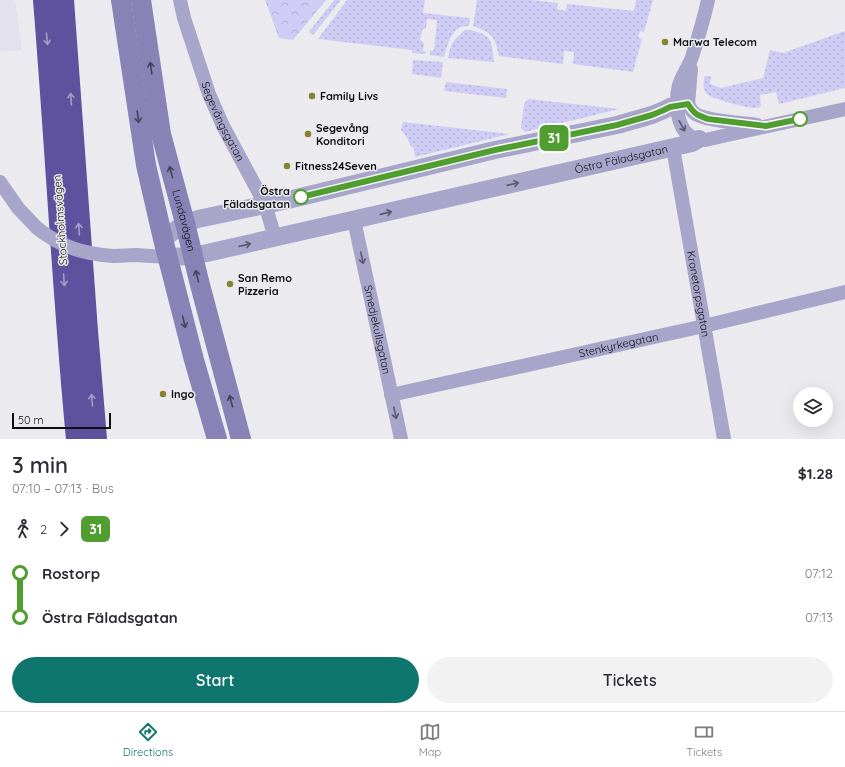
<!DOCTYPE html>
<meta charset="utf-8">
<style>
body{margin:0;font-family:Quicksand,sans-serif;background:#f2f2f3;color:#2b2b33;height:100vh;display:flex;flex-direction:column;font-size:15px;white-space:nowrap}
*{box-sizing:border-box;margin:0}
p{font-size:13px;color:#7c7c81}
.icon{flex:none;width:22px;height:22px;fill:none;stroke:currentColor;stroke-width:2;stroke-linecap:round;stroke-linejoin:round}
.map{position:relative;height:439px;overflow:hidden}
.drawer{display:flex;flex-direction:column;background:#fff;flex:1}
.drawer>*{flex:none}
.badge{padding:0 8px;border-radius:6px;font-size:14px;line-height:26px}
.buttons{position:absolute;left:793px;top:387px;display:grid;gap:8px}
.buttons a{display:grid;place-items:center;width:40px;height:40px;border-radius:50%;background:#fff;box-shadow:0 4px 16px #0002;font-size:20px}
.scale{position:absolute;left:12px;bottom:10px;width:99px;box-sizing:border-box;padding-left:4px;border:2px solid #0f0f10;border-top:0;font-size:11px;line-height:14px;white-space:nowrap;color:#0f0f10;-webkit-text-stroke:3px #ebebef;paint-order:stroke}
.map>.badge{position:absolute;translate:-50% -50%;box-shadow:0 0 0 2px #fff}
.legs{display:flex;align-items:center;gap:6px;height:44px;padding:0 12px;font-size:13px}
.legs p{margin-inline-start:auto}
.summary{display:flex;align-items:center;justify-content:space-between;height:68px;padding:0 12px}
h1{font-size:22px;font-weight:600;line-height:30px}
.cta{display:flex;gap:8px;margin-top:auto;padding:8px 12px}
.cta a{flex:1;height:46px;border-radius:24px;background:#0f766e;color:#fff;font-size:16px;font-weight:600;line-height:46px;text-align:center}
.cta a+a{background:#f2f2f3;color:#2b2b33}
ul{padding:0 12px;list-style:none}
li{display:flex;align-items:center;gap:14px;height:44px;font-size:15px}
li i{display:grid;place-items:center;width:6px;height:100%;margin:0 5px;background:currentColor}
li i::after{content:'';width:10px;height:10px;margin:-5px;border:3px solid;border-radius:50%;background:#fff}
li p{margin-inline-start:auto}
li:first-child i{background:linear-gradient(#0000 50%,currentColor 0)}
li:last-child i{background:linear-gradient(currentColor 50%,#0000 0)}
.tab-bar{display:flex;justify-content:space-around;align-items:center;height:56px;border-top:1px solid #e1e1e2;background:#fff;font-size:11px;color:#7c7c81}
.tab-bar a{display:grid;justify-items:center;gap:2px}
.tab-bar .active{color:#0f766e}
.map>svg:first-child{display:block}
</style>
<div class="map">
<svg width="845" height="439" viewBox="0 0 845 439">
<defs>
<pattern id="grass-dots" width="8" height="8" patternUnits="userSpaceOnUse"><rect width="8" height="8" fill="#cfccf5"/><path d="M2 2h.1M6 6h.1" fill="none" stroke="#b1aed1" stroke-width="1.8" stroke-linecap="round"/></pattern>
<pattern id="park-crowns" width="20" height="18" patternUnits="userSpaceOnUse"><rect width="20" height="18" fill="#cfccf5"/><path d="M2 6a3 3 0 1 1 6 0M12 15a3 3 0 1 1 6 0" fill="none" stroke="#b1aed1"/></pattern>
</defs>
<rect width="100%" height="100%" fill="#ebebef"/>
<polygon fill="#e2e1ed" points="0,0 15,0 22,50 0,52"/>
<g fill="url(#grass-dots)">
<polygon points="334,0 341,0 313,35 309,32"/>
<path d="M347 0H425L423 13 470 18 469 26C466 26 462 26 459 28 451 32 446 49 444 57L430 55V51L434 50 437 20 427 19 426 28 422 30 420 40 424 43 423 51 426 52 425 54 412 53V50L318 39Z"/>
<path d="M477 0H532L558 3 557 9 566 11 567 4 634 11 636 0H653L644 32 640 31 638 37 642 39 633 72 573 64 574 52 564 51 563 64 499 56C495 36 492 33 473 26Z"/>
<path d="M465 30C472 30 484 32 489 39 493 44 493 56 494 62L448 58C451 43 453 40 465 30Z"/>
<path d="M845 31V88L779 104 776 92 760 95 761 107C761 107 755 108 755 108 747 108 712 99 707 94 702 89 703 82 705 76H711L710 84 721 88 763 78 770 50 783 53Z"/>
<polygon points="413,60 443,62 441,78 412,74"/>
<polygon points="446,82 507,89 506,98 444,91"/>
<polygon points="528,99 619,109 525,132 521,128 524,104"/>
<polygon points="403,122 510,134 415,157 414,149 410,145 408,139 401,130"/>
</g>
<polygon fill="url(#park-crowns)" points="265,0 326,0 293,40 279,38"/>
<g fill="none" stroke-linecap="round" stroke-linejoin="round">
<g stroke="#a8a5ca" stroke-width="14">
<path id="s1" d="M180 0 184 18 203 76 209 94 223 126 265 204 275 238"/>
<path d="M708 0C704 19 698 38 692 57 689 66 682 75 679 85 675 100 676 127 690 136 695 139 700 140 705 140L845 109"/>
<polyline points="688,104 691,69"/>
<path d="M677 106 688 104C689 106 691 110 693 112 701 121 744 123 757 125"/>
<path id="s2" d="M673 148 724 439"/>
<polyline points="0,182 18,208 37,228"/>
<path id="s3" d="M354 220 401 439"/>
<polyline points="114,256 136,255 167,257"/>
<path id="s4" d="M391 395 704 326 845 292"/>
</g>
<g stroke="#a8a5ca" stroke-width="18">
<polyline points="163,239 185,223 198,219 288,200 495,150 617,125 652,115 664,110 670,107 677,106"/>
<path id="s5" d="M167 257 192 256 207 253 692 143 699 139"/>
</g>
<g stroke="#8882b7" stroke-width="20">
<polyline points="121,0 146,165 163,239 194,360 217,439"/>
<path id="s6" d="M141 0 161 134 185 223 199 281 241 439"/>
</g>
<g stroke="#5e519d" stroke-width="22">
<path d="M44 0C56 146 63 293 77 439"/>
<polyline points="63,0 87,331 96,439"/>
</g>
<path stroke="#a8a5ca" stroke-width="14" d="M37 228C61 247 83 254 114 256"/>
</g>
<defs><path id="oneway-shaft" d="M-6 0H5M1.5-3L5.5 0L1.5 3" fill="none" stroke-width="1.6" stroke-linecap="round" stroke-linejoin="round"/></defs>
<g stroke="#a49ec6">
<use href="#oneway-shaft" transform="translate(47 39) rotate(85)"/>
<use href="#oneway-shaft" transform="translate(71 99) rotate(-94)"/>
<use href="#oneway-shaft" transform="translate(79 229) rotate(-94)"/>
<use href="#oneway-shaft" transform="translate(64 280) rotate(86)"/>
<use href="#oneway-shaft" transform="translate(92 400) rotate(-95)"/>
</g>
<g stroke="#45435b">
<use href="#oneway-shaft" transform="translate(151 68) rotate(-98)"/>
<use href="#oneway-shaft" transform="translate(138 117) rotate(82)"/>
<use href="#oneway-shaft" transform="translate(171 172) rotate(-105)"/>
<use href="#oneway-shaft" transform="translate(197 276) rotate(-104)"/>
<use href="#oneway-shaft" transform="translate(184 322) rotate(76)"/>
<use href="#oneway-shaft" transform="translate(231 401) rotate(-105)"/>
</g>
<g stroke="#5c5a6d">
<use href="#oneway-shaft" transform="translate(682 126) rotate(61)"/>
<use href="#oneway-shaft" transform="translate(513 184) rotate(-13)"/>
<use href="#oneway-shaft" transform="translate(386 213) rotate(-13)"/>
<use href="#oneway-shaft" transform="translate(245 245) rotate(-13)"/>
<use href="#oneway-shaft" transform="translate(362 258) rotate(78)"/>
<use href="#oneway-shaft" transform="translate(395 413) rotate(78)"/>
</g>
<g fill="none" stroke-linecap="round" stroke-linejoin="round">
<defs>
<path id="line-1" d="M301 197 495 150 617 125 652 115 664 110 670 107 688 104C694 114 697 115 708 119L766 126 800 119"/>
</defs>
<use href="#line-1" stroke="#fff" stroke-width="9"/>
<use href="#line-1" stroke="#509e2f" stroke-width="6"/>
</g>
<g fill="#84842d" stroke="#ebebef" stroke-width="1.5">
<circle cx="665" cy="42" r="4"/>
<circle cx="312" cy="96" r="4"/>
<circle cx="308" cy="134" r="4"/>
<circle cx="287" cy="166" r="4"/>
<circle cx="230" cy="284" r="4"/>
<circle cx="163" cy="394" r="4"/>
</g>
<g fill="#fff" stroke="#509e2f" stroke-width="2">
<circle cx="800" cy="119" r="7"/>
<circle cx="301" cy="197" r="7"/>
</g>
<g text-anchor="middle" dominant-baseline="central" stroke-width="3" stroke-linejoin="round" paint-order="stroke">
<g font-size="11" font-weight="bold" fill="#0f0f10" stroke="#ebebef" text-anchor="start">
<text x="673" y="42">Marwa Telecom</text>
<text x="320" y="96">Family Livs</text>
<text x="316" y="128">Segevång<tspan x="316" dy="13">Konditori</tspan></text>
<text x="295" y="166">Fitness24Seven</text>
<text x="238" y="278">San Remo<tspan x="238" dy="13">Pizzeria</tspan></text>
<text x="171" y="394">Ingo</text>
</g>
<g font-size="11" fill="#0f0f10" stroke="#ebebef">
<text stroke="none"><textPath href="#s1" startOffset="129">Segevångsgatan</textPath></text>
<text stroke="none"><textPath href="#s5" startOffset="465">Östra Fäladsgatan</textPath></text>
<text transform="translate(60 220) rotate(-94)">Stockholmsvägen</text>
<text stroke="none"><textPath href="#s6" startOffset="225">Lundavägen</textPath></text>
<text stroke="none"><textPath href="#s2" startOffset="148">Kronetorpsgatan</textPath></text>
<text stroke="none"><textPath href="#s3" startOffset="112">Smedjekullsgatan</textPath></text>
<text stroke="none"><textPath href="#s4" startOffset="233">Stenkyrkegatan</textPath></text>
</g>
<g font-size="11" font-weight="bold" fill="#0f0f10" stroke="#ebebef" text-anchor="end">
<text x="290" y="191">Östra<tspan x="290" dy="13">Fäladsgatan</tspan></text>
</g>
</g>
</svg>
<div class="buttons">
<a><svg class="icon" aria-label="layers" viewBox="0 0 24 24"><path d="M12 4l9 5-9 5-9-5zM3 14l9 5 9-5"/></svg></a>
</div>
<div class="scale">50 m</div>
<b class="badge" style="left:554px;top:138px;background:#509e2f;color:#fff">31</b>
</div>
<section class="drawer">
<div class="summary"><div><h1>3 min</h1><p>07:10 – 07:13 · Bus</p></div><b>$1.28</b></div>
<div class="legs"><svg class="icon" aria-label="walk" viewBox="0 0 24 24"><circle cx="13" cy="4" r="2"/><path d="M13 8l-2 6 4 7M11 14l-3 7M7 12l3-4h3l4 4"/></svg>2<svg class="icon" aria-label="forward" viewBox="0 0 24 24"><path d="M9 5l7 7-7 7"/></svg><b class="badge" style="background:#509e2f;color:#fff">31</b></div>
<ul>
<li><i style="color:#509e2f"></i><b>Rostorp</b><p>07:12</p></li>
<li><i style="color:#509e2f"></i><b>Östra Fäladsgatan</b><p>07:13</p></li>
</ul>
<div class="cta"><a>Start</a><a>Tickets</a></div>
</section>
<nav class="tab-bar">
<a class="active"><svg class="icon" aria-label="directions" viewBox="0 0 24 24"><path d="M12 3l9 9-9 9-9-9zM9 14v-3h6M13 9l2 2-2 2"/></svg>Directions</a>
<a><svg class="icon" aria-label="map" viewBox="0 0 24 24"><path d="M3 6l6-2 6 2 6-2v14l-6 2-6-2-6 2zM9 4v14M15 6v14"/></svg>Map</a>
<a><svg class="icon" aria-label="tickets" viewBox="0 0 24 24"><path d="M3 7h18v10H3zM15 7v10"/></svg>Tickets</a>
</nav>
